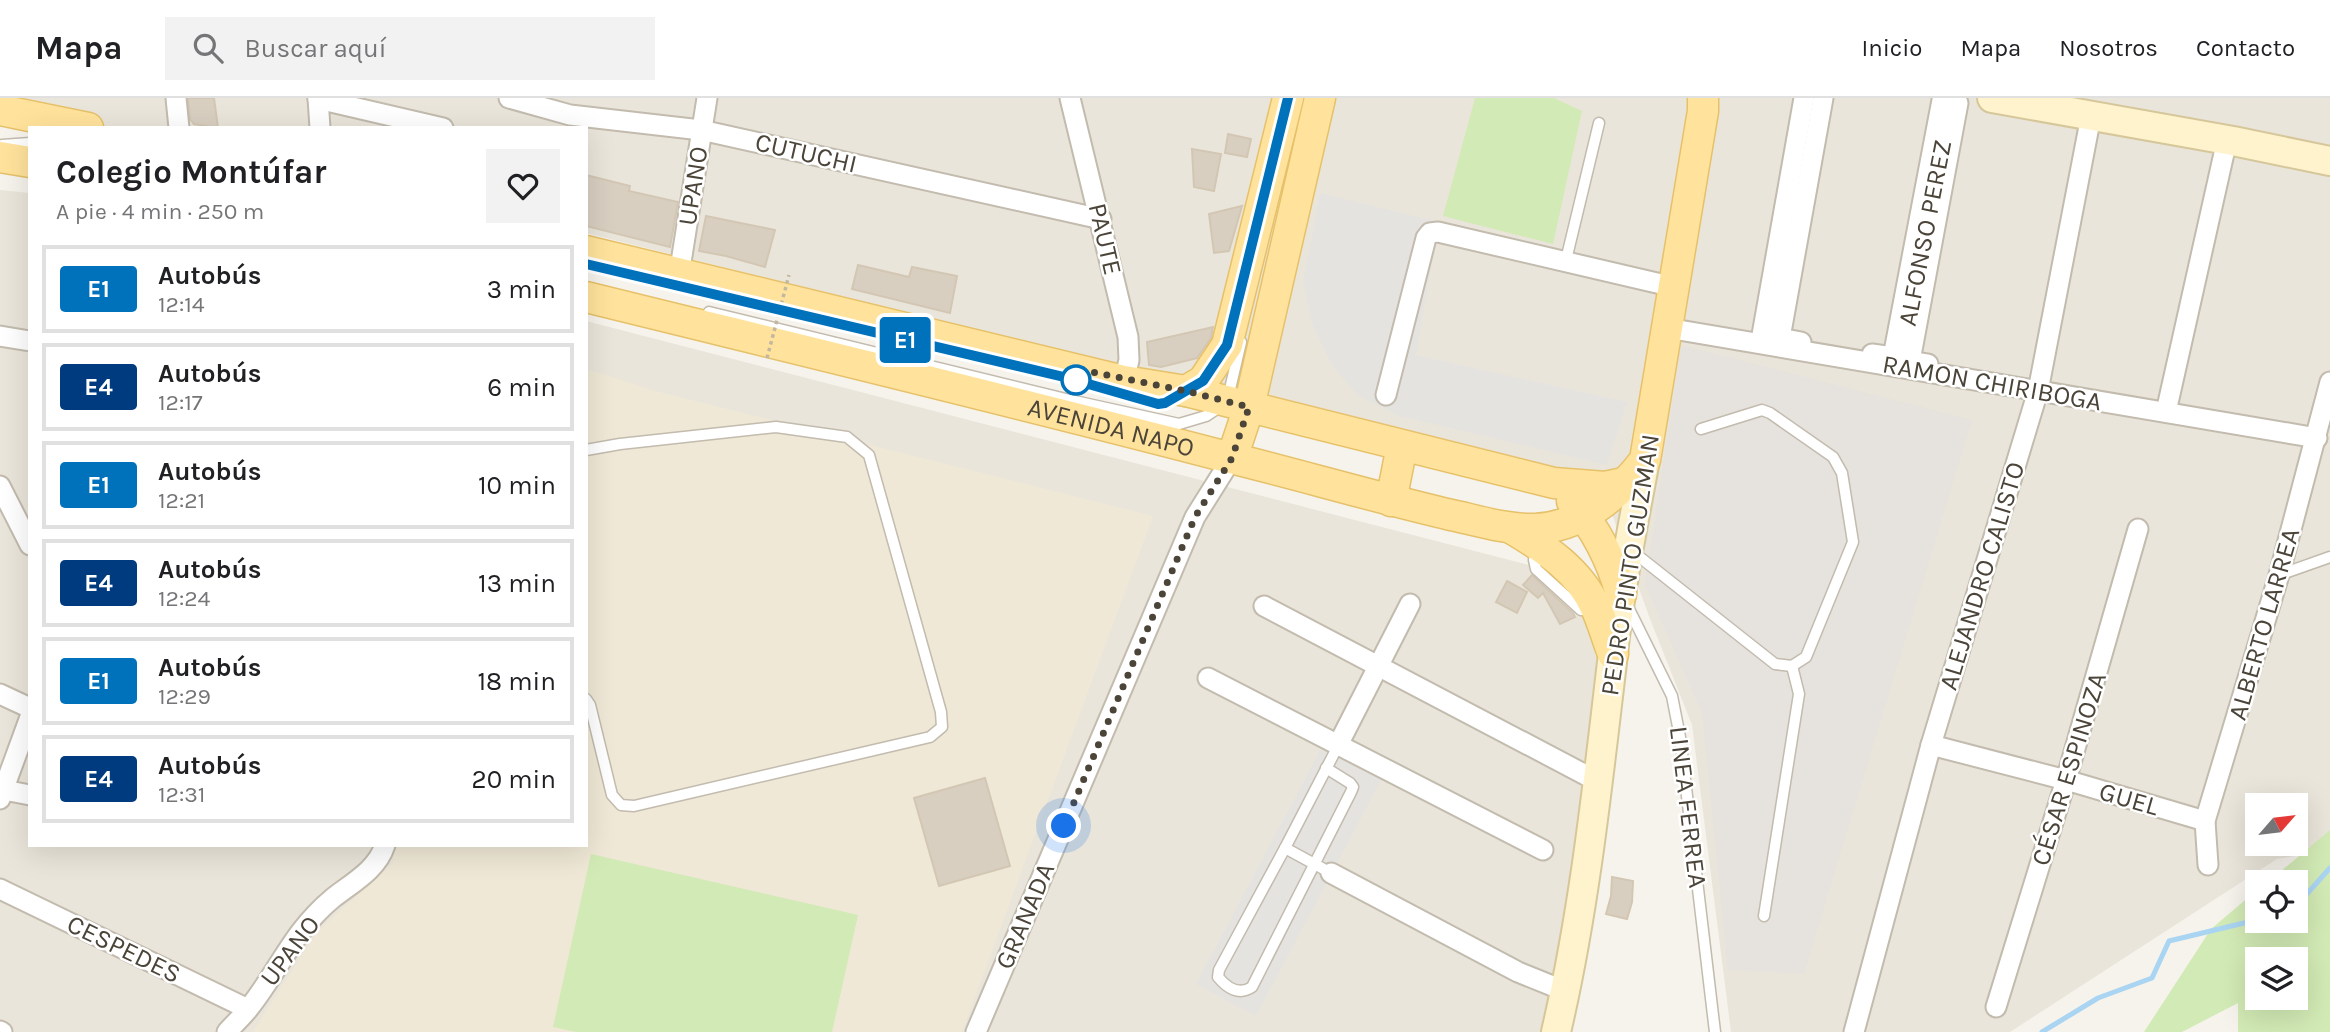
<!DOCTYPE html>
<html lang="es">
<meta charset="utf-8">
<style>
body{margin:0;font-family:Karla,sans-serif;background:#f2f2f2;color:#202124;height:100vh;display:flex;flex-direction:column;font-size:26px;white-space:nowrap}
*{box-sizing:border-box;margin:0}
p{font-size:23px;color:#757577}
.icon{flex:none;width:38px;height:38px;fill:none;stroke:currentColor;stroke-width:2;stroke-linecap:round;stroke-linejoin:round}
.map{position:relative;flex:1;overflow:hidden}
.drawer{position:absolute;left:28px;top:28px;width:560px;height:721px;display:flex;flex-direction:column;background:#fff;border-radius:0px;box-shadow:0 7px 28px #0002}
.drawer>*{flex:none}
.badge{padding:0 14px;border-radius:5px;font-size:24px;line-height:46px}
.needle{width:46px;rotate:62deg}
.controls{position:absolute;left:2245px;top:695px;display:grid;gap:14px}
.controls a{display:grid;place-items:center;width:63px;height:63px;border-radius:0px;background:#fff;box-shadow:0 7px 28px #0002;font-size:35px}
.you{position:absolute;width:35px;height:35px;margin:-18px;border:5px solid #fff;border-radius:50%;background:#1a73e8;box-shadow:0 0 0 10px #1a73e833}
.map>.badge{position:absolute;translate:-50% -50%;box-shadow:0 0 0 4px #fff}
.round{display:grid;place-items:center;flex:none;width:74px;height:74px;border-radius:0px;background:#f2f2f2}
.summary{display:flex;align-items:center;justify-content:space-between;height:119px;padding:0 28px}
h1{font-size:33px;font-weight:700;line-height:52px}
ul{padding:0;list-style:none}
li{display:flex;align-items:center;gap:21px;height:88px;margin:0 14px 10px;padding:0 14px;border:4px solid #e0e0e0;border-radius:0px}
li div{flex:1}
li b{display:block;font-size:26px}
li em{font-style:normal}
li .badge{min-width:77px;font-weight:700;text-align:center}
header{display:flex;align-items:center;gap:42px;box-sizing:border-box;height:98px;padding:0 35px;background:#fff;border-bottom:2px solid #e0e0e0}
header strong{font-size:33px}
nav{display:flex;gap:38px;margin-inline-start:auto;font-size:24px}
.search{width:490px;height:63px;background:#f2f2f2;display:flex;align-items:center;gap:18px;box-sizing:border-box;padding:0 24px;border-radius:0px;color:#757577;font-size:26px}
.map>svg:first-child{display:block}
</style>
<header>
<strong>Mapa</strong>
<div class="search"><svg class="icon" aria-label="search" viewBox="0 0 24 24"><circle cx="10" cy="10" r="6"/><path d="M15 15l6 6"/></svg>Buscar aquí</div>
<nav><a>Inicio</a><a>Mapa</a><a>Nosotros</a><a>Contacto</a></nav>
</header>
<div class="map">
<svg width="2330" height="934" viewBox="0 0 2330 934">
<rect width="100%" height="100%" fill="#f6f3ec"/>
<g fill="#eae5da" fill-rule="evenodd">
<path d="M0 0H2330V752L2277 761 2010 934H1731L1692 627 1650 521 1600 383 1177 282 586 135V30H95ZM2258 707H2296V746H2258Z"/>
<polygon points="0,92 30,95 30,747 586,747 586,223 1548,472 1576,498 1590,533 1597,563 1573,777 1541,934 0,934"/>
</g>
<polygon fill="#e6e2dd" points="1681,247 1972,322 1804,876 1728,872 1702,615 1645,486"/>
<polygon fill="#efe8d6" points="586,271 655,293 1153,418 962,934 253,934 317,834 393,765 394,747 586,747"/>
<g fill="#d2eab5" fill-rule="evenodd">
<polygon points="1475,0 1554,0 1582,13 1553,146 1443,118"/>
<path d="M2330 732V934H2238V905L2182 934H2144L2211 831 2257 792 2258 822H2296V784H2268ZM2258 861H2296V900H2258Z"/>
<polygon points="591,756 858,817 832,934 576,934 553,929"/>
</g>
<g fill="#e5e3e0">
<polygon points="1320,95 1439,124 1416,257 1627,304 1607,367 1399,318 1357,297 1331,266 1312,226 1303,184"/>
<polygon points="1323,647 1383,679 1256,918 1196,886"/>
</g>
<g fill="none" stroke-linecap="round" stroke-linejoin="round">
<g stroke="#a9d4f2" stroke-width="5">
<polyline points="2296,802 2305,798 2330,770"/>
<polyline points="2042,934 2098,900 2152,880 2169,843 2244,825 2258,819"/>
</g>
</g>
<g fill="#d8cfc1" stroke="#d3c7b4" stroke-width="2">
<polygon points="188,0 214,0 218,30 194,26 190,21"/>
<polygon points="1228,36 1251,41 1247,59 1225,55"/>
<polygon points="1192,51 1221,56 1214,93 1194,89"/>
<polygon points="586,77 630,88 629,93 678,104 670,149 586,128"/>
<polygon points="1242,108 1229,153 1214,155 1209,116"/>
<polygon points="706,118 775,132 765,169 726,158 699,153"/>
<polygon points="858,167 909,179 912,169 957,178 950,215 852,191"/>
<polygon points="1213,229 1211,240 1197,260 1161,269 1149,267 1147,244"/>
<polygon points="1532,477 1573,515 1575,519 1560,526 1543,495 1538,500 1523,487"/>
<polygon points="1507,483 1527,494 1517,515 1496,504"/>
<polygon points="985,680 1010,768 939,788 914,700"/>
<polygon points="1612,779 1633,783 1632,804 1627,821 1606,816 1611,798"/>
</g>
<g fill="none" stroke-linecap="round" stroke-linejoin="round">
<defs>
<g id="lane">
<polyline points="2,47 30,45"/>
<polyline points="1566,162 1599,25"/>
<polyline points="709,214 1070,302 1179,326 1206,318 1227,304 1241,244"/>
<polyline points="1125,297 1158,306 1177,299"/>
<polyline points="586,352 620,346 776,329 847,339 869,357 941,614 942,629 930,639 634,708 621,707 612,697 590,607 586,601"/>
<polyline points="1537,450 1534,462 1536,471 1581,512 1592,510"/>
<polyline points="1632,453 1775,566 1792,568 1806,559 1853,444 1842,375 1833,359 1770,315 1762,312 1701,331"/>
<polyline points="2279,477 2330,459"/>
<polyline points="1626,505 1672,598 1680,639 1715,934"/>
<path d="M1285 750 1219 872 1218 879C1227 890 1239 898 1252 889L1351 694 1353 689 1350 685 1326 670"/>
<polyline points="1331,775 1285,750 1339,646"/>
<polyline points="1764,818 1799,596 1792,568"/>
</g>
<g id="street">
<polyline points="176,0 179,30"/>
<polyline points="318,0 320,30"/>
<polyline points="509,0 570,17 701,32 1101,121"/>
<polyline points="1070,0 1128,239 1129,262 1124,283"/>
<polyline points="318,1 443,30"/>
<polyline points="679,177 707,0"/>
<polyline points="1667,230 2317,340"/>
<polyline points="1762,237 1804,0"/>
<polyline points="0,238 30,243"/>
<polyline points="1801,244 1780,240 1823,0"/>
<polyline points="1872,256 1893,259 1942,2"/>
<polyline points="1928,266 1910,263 1958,5"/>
<polyline points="1386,297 1426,140 1430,135 1438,134 1674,189"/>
<polyline points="2166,314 2227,42"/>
<polyline points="0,388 30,447"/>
<polyline points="1264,508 1599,684"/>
<polyline points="1208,580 1543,752"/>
<polyline points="0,596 30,610"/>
<polyline points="1339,645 1410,506"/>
<polyline points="1931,647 2066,682 2205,723"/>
<polyline points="4,692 30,697"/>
<polyline points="0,701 30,619"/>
<polyline points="2208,767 2205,723 2279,477 2330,284"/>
<polyline points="1331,775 1518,874 1565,893"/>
<polyline points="0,791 248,911"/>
<polyline points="1996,909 2066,682 2138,431"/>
<polyline points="0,933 2,934"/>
<path d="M227 934C234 926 242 919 249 910 280 871 292 834 333 800 352 785 377 772 385 747"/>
<polyline points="976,934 1195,419 1232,360"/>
<polyline points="1854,934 1931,647 2038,293 2091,18"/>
</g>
<g id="secondary">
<polyline points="1992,0 2233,43 2330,63"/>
<path d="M1556 934C1585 810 1598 682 1613 556 1620 491 1633 427 1645 362"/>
</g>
<g id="primary">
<polyline points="0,12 88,30"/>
<polyline points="0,59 30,64"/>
<polyline points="586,153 1124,283 1186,293 1554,385 1605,389 1624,385"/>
<path id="s1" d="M586 199C801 252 1017 304 1231 360 1303 378 1375 399 1447 416 1476 422 1506 432 1535 431 1581 429 1618 397 1645 362L1703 13V0"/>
<polyline points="1186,293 1203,283 1227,247 1288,0"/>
<polyline points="1232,360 1249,309 1320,0"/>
<polyline points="1391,403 1402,348"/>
<path d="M1572 403C1596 431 1611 460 1621 496"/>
<path d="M1511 430C1545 450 1580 473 1596 510 1603 525 1607 541 1613 556"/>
</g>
</defs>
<use href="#lane" stroke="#c2bbae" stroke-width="13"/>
<use href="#street" stroke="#c2bbae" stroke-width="23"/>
<use href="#secondary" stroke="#d6c79b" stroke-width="32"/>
<use href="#primary" stroke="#e6c16a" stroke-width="33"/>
<use href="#lane" stroke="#fff" stroke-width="10"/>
<use href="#street" stroke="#fff" stroke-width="19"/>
<use href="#secondary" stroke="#fff3cd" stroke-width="28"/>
<use href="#primary" stroke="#ffe39c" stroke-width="30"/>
<polyline stroke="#c4b79f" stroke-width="3.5" stroke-dasharray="3.5 3.5" stroke-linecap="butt" points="767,260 789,177"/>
</g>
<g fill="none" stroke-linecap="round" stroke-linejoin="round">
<defs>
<polyline id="line" points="586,166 1064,279 1158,306 1165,305 1203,283 1227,247 1288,0"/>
</defs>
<use href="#line" stroke="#fff" stroke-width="16"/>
<use href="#line" stroke="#0072bc" stroke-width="10"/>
<polyline stroke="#4b4439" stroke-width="7" stroke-dasharray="0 12.6" points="1064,728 1195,419 1232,360 1249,309 1186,293 1073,270 1076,282"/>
</g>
<circle fill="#fff" stroke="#0072bc" stroke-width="3.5" cx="1076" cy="282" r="14"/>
<g text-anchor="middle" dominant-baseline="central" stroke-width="5" stroke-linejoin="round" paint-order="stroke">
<g font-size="26" fill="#4b4439" stroke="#fff">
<text transform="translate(806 55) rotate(13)">CUTUCHI</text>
<text transform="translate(693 88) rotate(-81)">UPANO</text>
<text transform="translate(1925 135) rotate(-79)">ALFONSO PEREZ</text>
<text transform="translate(1105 141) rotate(77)">PAUTE</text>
<text transform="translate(1992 285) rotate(10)">RAMON CHIRIBOGA</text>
<text stroke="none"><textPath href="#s1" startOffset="541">AVENIDA NAPO</textPath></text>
<text transform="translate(1630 467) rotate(-81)">PEDRO PINTO GUZMAN</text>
<text transform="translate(1982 478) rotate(-73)">ALEJANDRO CALISTO</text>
<text transform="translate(2264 526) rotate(-74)">ALBERTO LARREA</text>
<text transform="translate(2069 671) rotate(-73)">CÉSAR ESPINOZA</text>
<text transform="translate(2129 701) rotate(16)">GUEL</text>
<text transform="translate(1688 709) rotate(83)">LINEA FERREA</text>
<text transform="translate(1025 818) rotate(-67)">GRANADA</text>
<text transform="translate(124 851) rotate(26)">CESPEDES</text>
<text transform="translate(290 853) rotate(-53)">UPANO</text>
</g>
</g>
</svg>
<div class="controls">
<a><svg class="needle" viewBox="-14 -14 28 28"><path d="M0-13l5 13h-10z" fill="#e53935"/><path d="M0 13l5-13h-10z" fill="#757577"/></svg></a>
<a><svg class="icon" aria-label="locate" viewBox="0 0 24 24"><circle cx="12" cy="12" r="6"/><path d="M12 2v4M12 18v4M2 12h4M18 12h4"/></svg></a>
<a><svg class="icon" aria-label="layers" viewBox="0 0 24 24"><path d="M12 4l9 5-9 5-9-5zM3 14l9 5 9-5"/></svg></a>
</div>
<div class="you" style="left:1064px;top:728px"></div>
<b class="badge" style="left:905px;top:242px;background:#0072bc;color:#fff">E1</b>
<section class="drawer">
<div class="summary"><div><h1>Colegio Montúfar</h1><p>A pie · 4 min · 250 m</p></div><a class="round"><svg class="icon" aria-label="heart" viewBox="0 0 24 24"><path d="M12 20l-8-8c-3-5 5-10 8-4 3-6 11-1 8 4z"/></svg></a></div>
<ul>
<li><span class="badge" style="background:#0072bc;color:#fff">E1</span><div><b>Autobús</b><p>12:14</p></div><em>3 min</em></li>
<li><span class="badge" style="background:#003b80;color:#fff">E4</span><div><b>Autobús</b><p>12:17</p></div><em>6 min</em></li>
<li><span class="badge" style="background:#0072bc;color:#fff">E1</span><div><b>Autobús</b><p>12:21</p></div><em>10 min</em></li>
<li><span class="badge" style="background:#003b80;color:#fff">E4</span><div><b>Autobús</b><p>12:24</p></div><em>13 min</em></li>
<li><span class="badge" style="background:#0072bc;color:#fff">E1</span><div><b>Autobús</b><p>12:29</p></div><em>18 min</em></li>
<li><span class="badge" style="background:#003b80;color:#fff">E4</span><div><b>Autobús</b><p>12:31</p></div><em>20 min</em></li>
</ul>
</section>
</div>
